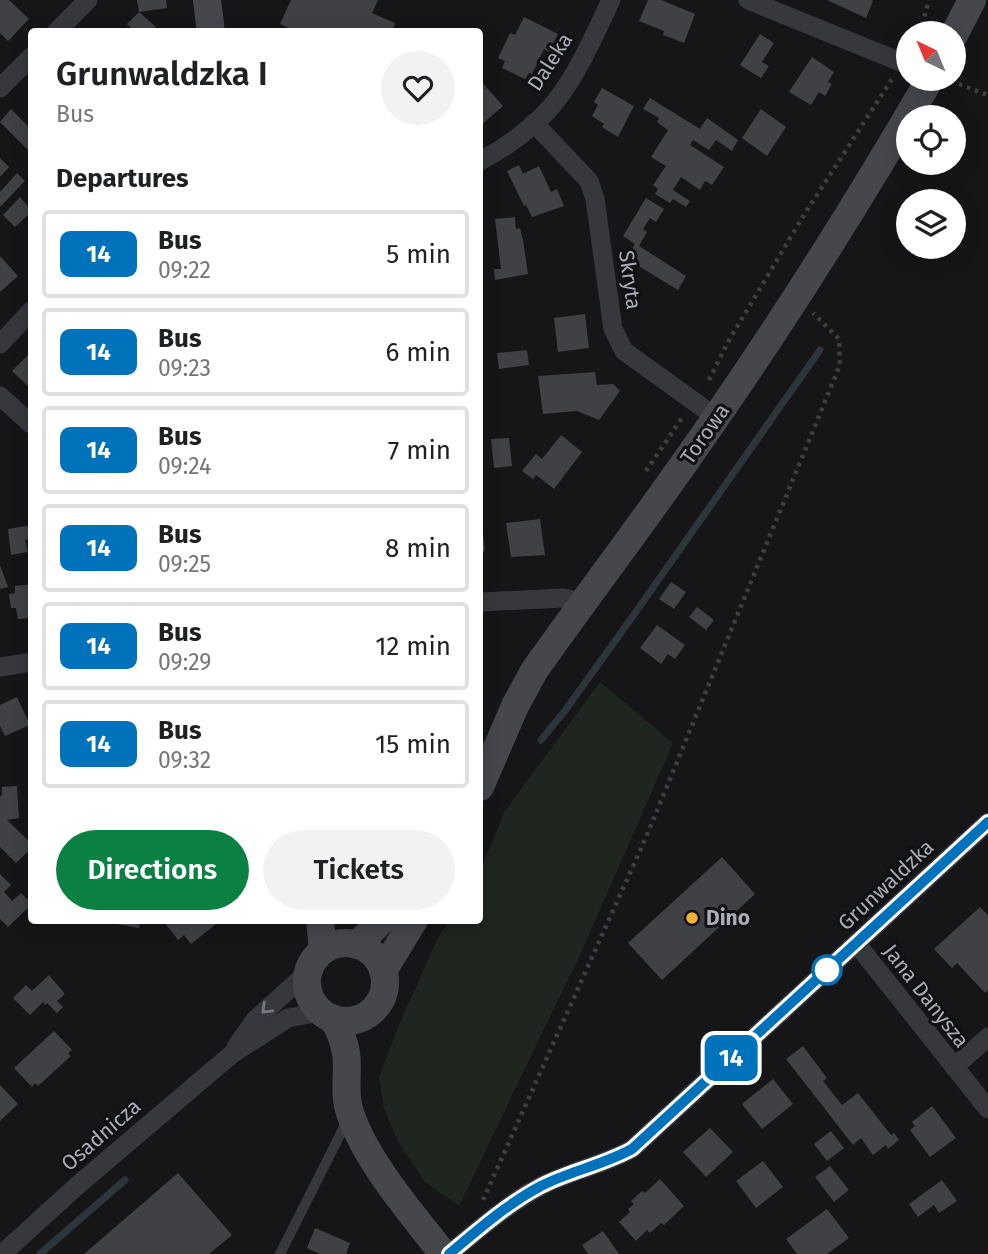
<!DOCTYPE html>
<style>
body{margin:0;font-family:"Fira Sans",sans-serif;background:#f2f2f2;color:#202124;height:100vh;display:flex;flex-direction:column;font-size:26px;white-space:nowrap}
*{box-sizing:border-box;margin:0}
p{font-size:23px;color:#757577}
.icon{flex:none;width:38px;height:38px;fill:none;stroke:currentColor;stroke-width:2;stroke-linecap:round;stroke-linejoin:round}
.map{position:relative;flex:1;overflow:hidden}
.panel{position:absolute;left:28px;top:28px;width:455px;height:896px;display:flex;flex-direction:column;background:#fff;border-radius:7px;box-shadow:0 4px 18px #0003}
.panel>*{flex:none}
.badge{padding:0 14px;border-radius:10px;font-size:24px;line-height:46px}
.needle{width:46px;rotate:317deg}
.fabs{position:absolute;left:896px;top:21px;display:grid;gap:14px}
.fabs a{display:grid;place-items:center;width:70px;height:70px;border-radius:50%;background:#fff;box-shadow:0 4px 18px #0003;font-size:35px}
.map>.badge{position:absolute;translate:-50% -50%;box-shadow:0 0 0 4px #fff}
h2{padding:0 28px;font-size:26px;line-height:63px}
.round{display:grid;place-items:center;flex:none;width:74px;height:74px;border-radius:37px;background:#f2f2f2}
.headline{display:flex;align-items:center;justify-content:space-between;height:119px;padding:0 28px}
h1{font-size:33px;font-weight:600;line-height:52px}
.primary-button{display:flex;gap:14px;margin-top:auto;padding:14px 28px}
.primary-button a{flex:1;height:80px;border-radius:42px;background:#0b8043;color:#fff;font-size:28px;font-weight:600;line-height:80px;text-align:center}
.primary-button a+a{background:#f2f2f2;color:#202124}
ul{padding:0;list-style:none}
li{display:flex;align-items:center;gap:21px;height:88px;margin:0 14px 10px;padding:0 14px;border:4px solid #e0e0e0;border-radius:7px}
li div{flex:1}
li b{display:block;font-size:26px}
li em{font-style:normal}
li .badge{min-width:77px;font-weight:700;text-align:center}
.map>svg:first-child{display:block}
</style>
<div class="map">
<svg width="988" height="1254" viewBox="0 0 988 1254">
<rect width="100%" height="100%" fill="#161618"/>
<polygon fill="#1e261f" points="600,682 673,743 585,944 459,1206 424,1181 398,1141 384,1109 379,1077 399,1025 438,938 449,921 480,920 480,870 505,811"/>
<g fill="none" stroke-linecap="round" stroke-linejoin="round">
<g stroke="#2c353c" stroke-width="7">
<polyline points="541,740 564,712 633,616 820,350"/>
<polyline points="40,1254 125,1180"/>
</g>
</g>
<g fill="#404145">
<polygon points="0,0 9,0 29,19 8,41 0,33"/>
<polygon points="137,0 166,0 167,8 139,12 156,27 152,32 135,32 127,24 139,12"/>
<polygon points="291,0 378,0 372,13 395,23 392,32 297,32 280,24"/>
<polygon points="648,0 661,0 695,14 684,43 663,35 664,31 639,21"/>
<polygon points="827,0 871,0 873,1 866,18"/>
<polygon points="524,17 558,34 549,52 544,49 532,74 529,73 525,79 502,68 505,61 498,58 510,33 515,35"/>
<polygon points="760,34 774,43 762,62 769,66 761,78 740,65"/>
<polygon points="812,57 834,72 828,82 832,84 825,96 819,92 811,105 789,92"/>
<polygon points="480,80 503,106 480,126"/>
<polygon points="602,88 634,106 618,137 602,127 604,124 592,116 598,105 594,102"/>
<polygon points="650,98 700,129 707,118 738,140 732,151 716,140 709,150 693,140 690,145 724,167 712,185 705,181 700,190 681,177 673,190 690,201 686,207 673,199 670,203 655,194 658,189 653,185 666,166 651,157 668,130 657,122 659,118 643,109"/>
<polygon points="11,109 32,130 32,154 0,122"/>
<polygon points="761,109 786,127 767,156 742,138"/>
<polygon points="0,158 9,167 0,177"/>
<polygon points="519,165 523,174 539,166 551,192 557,189 564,206 532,217 526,205 524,206 507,171"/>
<polygon points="17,173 25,181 0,207 0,192"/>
<polygon points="20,197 32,211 15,227 3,215"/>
<polygon points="646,198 664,209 656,222 650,218 643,229 647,232 639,246 686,276 678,290 637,265 634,269 627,264 630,260 627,258 635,244 623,236"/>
<polygon points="515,217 516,229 520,228 523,240 528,274 495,280 494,269 501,269 495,219"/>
<polygon points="0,256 18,276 0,292"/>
<polygon points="585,314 589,348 558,352 554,318"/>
<polygon points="527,350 529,365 499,369 497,353"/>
<polygon points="32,351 32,390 12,371"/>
<polygon points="595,372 597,385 613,384 620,391 599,420 577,411 543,414 538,376"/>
<polygon points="561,435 582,452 554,489 536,475 533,479 522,471 536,454 542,459"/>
<polygon points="509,438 512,466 494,468 491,439"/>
<polygon points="480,516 481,516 485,551 480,552"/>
<polygon points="540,519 545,555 511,557 506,523"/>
<polygon points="32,525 32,539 25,540 28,552 11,555 8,529"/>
<polygon points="0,565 8,587 0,589"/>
<polygon points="671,582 686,592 674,609 659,599"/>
<polygon points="32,584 32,618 18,619 16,608 11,608 9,594 15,593 15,586"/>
<polygon points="697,607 714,620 706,630 689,617"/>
<polygon points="657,625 685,645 675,659 668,654 661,664 640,648"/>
<polygon points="17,697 30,725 5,736 0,726 0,705"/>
<polygon points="17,786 19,818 7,820 32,844 32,848 16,863 0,847 0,797 2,794 2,787"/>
<polygon points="722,857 755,894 662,980 628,943"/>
<polygon points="0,874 11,885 4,892 12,901 21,893 32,904 8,927 0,919"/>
<polygon points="980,907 988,915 988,990 985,993 957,963 952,968 934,949"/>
<polygon points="117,920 140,920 139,928 116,924"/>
<polygon points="166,920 221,920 191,944 184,935 178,940 164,922"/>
<polygon points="49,975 65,994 57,1001 63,1007 57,1013 47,1003 45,1005 43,1002 30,1015 13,998 26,985 32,991"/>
<polygon points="54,1031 72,1050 68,1053 71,1056 38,1086 35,1083 32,1087 14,1068"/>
<polygon points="803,1046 827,1078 823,1081 842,1105 858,1093 891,1135 894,1133 899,1140 888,1149 886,1145 873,1155 861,1138 853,1145 786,1059"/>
<polygon points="773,1079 793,1104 762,1129 742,1104"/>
<polygon points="0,1085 18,1104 0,1121"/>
<polygon points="932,1106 956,1138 930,1157 910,1130 915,1126 912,1122"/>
<polygon points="710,1128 733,1152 706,1177 683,1152"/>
<polygon points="831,1131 844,1148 827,1161 814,1144"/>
<polygon points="763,1161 783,1187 756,1208 736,1181"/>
<polygon points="830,1166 849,1190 834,1202 815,1177"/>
<polygon points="178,1173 232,1235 209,1254 84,1254"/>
<polygon points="660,1179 684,1206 664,1225 661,1223 650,1233 647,1230 636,1241 619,1222 630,1212 628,1209 634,1204 631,1201 642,1191 645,1193"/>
<polygon points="942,1180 957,1201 939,1213 934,1205 918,1217 909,1204"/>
<polygon points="827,1209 849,1238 827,1254 797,1254 786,1239"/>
<polygon points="315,1228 350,1243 346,1254 320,1254 307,1248"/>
<polygon points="603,1231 619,1254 588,1254 582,1245"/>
</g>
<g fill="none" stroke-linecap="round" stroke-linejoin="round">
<g stroke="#3d3f44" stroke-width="4.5" stroke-dasharray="3.5 5" stroke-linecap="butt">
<polyline points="920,33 929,0"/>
<polyline points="951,81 988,95"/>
<polyline points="709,380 728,342 802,218 892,79"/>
<polyline points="646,471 684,415"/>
<polyline points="483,1200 647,835 840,365 839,339 813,313"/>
</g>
<polyline stroke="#37383d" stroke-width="10" points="280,1254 347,1121"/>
<g stroke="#37383d" stroke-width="19">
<polyline points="748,0 908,65"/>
<polyline points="56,32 88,0"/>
<polyline points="0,88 32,56"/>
<polyline points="534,123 589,181 595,199 613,329 624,351 717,418"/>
<path d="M480 161C507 147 537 125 556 101 579 71 595 34 611 0"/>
<polyline points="0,344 32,310"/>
<polyline points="0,396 32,425"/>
<polyline points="480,602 563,598 582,602"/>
<polyline points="0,667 32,662"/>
<polyline points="856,943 988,1109"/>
<polyline points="236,1047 255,1020 308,972"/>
<polyline points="954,1067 988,1037"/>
<polyline points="2,1254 78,1185 232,1054 288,1018 321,1012"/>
<path d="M449 1254C478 1230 507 1204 541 1186 570 1171 603 1165 632 1149L988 822"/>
</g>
<g stroke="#45474d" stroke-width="28">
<polyline points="207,0 211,32"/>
<polyline points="954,35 972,0"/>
<path d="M480 787 515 706 534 671C594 586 658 503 717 416 793 306 863 194 930 79"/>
<polyline points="320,920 323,950"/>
<circle cx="346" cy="982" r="39"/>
<polyline points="357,945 382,920"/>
<polyline points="383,971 414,920"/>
<path d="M332 1018C339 1028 344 1041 346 1053 349 1073 343 1093 350 1113 367 1163 411 1212 443 1254"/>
</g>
</g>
<defs><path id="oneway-chevron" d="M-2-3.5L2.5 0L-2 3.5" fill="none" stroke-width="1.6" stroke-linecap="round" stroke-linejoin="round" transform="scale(1.75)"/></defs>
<use stroke="#757881" href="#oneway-chevron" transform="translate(266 1009) rotate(136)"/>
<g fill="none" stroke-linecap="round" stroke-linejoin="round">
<defs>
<path id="line" d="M449 1254C478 1230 507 1204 541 1186 570 1171 603 1165 632 1149L988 822"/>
</defs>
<use href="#line" stroke="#fff" stroke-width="16"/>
<use href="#line" stroke="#0072bc" stroke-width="10"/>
</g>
<circle fill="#f2b134" stroke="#111113" stroke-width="2.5" cx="692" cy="918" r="7"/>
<circle fill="#fff" stroke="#0072bc" stroke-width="3.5" cx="827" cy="970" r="14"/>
<g text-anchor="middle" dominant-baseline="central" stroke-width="6" stroke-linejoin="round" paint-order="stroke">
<g font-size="21" fill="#a8adb8" stroke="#111113">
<text transform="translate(550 62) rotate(-57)">Daleka</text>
<text transform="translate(630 280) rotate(82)">Skryta</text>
<text transform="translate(705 434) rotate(-55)">Torowa</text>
<text transform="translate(886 885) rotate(-43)">Grunwaldzka</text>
<text transform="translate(926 996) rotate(52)">Jana Danysza</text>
<text transform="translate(101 1135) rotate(-41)">Osadnicza</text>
</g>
<g font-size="21" font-weight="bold" fill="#a8adb8" stroke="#111113" text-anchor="start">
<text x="706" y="918">Dino</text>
</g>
</g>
</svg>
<div class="fabs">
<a><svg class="needle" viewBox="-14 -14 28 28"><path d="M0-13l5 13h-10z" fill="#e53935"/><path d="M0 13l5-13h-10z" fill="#757577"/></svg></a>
<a><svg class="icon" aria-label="locate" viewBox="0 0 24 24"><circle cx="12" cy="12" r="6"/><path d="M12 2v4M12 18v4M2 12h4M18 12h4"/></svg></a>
<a><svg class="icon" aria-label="layers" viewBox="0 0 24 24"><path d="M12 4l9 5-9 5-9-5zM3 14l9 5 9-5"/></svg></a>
</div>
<b class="badge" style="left:731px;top:1058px;background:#0072bc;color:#fff">14</b>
<section class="panel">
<div class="headline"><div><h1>Grunwaldzka I</h1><p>Bus</p></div><a class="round"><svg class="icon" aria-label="heart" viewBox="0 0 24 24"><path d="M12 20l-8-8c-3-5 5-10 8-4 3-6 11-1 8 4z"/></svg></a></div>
<h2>Departures</h2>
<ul>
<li><span class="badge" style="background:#0072bc;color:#fff">14</span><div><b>Bus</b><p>09:22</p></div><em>5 min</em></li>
<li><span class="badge" style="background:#0072bc;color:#fff">14</span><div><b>Bus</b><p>09:23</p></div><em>6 min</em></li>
<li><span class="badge" style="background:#0072bc;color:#fff">14</span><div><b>Bus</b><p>09:24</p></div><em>7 min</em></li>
<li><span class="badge" style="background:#0072bc;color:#fff">14</span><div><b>Bus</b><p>09:25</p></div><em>8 min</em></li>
<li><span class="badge" style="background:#0072bc;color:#fff">14</span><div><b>Bus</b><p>09:29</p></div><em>12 min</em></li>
<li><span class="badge" style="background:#0072bc;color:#fff">14</span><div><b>Bus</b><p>09:32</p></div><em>15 min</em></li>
</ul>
<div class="primary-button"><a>Directions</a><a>Tickets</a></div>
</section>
</div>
